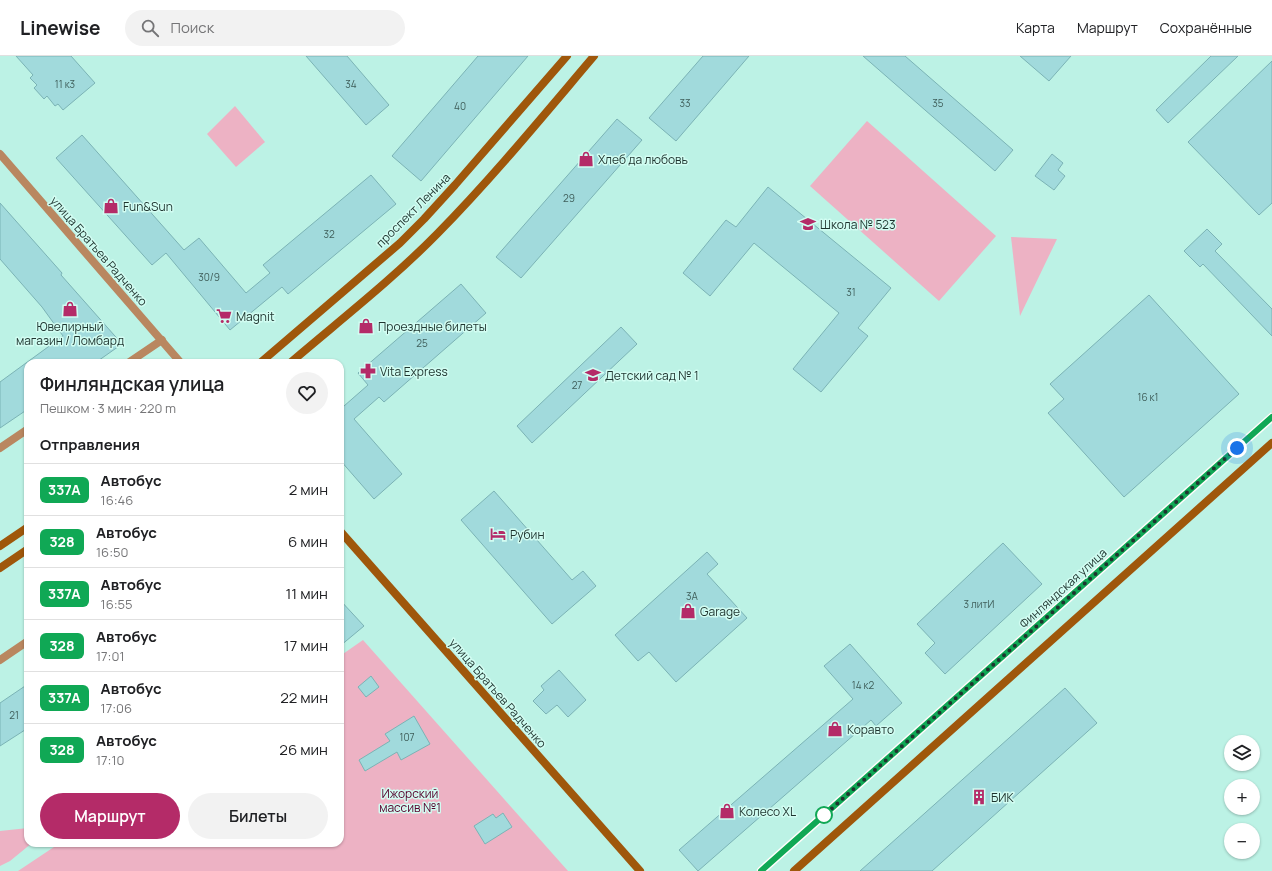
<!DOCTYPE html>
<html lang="ru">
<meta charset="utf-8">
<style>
body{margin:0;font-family:Manrope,sans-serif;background:#f2f2f2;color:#202124;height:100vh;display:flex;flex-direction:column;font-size:15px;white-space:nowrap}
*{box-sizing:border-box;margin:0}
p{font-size:13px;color:#757577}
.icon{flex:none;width:22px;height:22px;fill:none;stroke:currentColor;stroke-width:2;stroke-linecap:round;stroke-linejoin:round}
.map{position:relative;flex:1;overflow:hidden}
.sheet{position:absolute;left:24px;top:303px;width:320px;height:488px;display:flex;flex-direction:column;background:#fff;border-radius:12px;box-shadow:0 1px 3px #0004}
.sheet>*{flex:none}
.badge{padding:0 8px;border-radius:6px;font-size:14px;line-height:26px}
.fabs{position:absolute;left:1224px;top:679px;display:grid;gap:8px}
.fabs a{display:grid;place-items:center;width:36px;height:36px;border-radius:50%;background:#fff;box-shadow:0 1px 3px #0004;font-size:20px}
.you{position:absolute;width:20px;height:20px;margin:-10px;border:3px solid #fff;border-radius:50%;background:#1a73e8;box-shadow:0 0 0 6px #1a73e833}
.map>.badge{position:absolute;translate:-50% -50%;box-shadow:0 0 0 2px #fff}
h2{padding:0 16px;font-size:15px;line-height:36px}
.round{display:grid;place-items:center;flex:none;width:42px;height:42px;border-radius:21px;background:#f2f2f2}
.summary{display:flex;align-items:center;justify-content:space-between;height:68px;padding:0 16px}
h1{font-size:19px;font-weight:600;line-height:30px}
.button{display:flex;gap:8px;margin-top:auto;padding:8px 16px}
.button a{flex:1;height:46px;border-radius:24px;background:#b42b68;color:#fff;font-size:16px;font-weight:600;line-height:46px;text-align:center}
.button a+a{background:#f2f2f2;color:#202124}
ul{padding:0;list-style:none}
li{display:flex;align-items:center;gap:12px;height:52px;padding:0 16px;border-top:1px solid #e0e0e0}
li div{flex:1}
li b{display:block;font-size:15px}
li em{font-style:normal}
li .badge{min-width:44px;font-weight:700;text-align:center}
header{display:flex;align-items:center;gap:24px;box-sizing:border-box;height:56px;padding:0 20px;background:#fff;border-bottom:1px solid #e0e0e0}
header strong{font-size:19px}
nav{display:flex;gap:22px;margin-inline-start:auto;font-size:14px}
.search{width:280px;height:36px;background:#f2f2f2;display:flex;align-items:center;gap:10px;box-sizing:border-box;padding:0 14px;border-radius:22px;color:#757577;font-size:15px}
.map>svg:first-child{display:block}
</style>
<header>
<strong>Linewise</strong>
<div class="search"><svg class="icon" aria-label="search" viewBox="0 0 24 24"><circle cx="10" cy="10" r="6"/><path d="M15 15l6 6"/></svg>Поиск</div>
<nav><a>Карта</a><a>Маршрут</a><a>Сохранённые</a></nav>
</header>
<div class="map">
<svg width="1272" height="815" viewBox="0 0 1272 815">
<rect width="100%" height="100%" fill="#bcf2e5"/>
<g fill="#edb2c4">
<polygon points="235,50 265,86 236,111 207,78"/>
<polygon points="867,65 996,180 939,245 810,130"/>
<polygon points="1011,181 1057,183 1020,260"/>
<polygon points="363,584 568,815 18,815 60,787 340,787 340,600"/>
<polygon points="28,772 28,787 32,787 10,805 0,810 0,775"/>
</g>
<g fill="#a1dadc" stroke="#7bb3b5">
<polygon points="16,0 71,0 95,27 63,54 58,48 55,50 47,40 44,43 34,32 37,29 30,22 33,19"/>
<polygon points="306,0 347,0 389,49 366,69"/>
<polygon points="478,0 528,0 421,125 392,100"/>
<polygon points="703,0 749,0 676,85 649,62"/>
<polygon points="863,0 905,0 1013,94 995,115"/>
<polygon points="1020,0 1071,0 1049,25"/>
<polygon points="1211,0 1238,0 1168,67 1156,54"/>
<polygon points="1272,5 1272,147 1259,159 1188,86"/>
<polygon points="617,63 642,84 521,222 496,201"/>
<polygon points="82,79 184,194 199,182 246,237 270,217 263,209 371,119 396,148 288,238 282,231 230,274 166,197 152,209 56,102"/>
<polygon points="1052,98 1063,107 1058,114 1065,120 1054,134 1035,120"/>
<polygon points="768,131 891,232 858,272 868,280 821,336 793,313 839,257 754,187 710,240 683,217 726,164 736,171"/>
<polygon points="0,147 62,217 61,219 122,288 95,307 28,307 28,353 0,372 0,326 63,280 42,251 0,203"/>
<polygon points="1207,173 1222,188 1215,195 1272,253 1272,280 1203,208 1200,211 1184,195"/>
<polygon points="461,228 486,257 384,346 379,341 354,363 402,418 374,443 340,404 340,346 344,350 368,329 358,317"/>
<polygon points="1149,239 1239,338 1124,441 1048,357 1064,343 1050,328"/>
<polygon points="621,271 637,288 532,387 517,370"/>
<polygon points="494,435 572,524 583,515 596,530 552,568 461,464"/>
<polygon points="1003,487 1042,528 945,618 925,597 935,587 917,568"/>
<polygon points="707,496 718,508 707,518 747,562 676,626 649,596 638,605 615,579"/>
<polygon points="340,544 364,570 340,590"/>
<polygon points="850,588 902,647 876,670 871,664 698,815 679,794 853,643 824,610"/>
<polygon points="559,614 586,644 568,661 557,649 546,658 533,645 544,634 541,630"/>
<polygon points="371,620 379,631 366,641 358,631"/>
<polygon points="28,628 28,672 0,690 0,647"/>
<polygon points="1065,632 1097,667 932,815 860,815"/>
<polygon points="414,660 430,688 401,704 397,696 365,715 359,704 390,685 385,678"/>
<polygon points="503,757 512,771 485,788 474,770 493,758 496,762"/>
</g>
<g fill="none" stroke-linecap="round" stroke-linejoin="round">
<g stroke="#b98760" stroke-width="8">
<polyline points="0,98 181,307"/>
<polyline points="128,307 162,284"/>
<polyline points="0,392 28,373"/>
<polyline points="0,604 28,585"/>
</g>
<g stroke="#9f570b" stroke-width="8">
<polyline points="260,307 400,187 424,163 455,129 567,0"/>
<path d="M290 307C339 265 392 224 438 177 493 121 543 60 594 0"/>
<polyline points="340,475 640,815"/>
<polyline points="0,490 28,471"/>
<polyline points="0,512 28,493"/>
<polyline points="761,815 1272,361"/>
<polyline points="794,815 1272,387"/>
</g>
</g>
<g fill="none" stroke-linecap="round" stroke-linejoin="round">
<defs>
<polyline id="line" points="761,815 1272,361"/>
</defs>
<use href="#line" stroke="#fff" stroke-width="9"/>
<use href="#line" stroke="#10a855" stroke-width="6"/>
<polyline stroke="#1e342f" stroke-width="4" stroke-dasharray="0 7.2" points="824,759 820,763 1237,392"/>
</g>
<defs>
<symbol id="shop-bare" viewBox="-9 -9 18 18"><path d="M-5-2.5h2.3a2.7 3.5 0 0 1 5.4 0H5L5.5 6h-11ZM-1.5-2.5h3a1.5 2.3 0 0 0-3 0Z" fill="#b42b68" stroke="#d2fdf2" stroke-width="2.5" paint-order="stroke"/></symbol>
<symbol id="school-bare" viewBox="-9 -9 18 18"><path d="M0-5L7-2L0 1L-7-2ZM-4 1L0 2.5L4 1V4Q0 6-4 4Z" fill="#b42b68" stroke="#d2fdf2" stroke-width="2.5" paint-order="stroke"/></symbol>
<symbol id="supermarket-bare" viewBox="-9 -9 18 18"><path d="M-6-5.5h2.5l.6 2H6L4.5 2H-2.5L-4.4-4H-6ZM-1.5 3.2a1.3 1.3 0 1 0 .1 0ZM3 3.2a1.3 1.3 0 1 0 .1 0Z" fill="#b42b68" stroke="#d2fdf2" stroke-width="2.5" paint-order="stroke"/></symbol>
<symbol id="pharmacy-bare" viewBox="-9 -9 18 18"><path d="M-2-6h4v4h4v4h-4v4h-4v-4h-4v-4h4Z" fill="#b42b68" stroke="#d2fdf2" stroke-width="2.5" paint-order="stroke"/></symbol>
<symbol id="hotel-bare" viewBox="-9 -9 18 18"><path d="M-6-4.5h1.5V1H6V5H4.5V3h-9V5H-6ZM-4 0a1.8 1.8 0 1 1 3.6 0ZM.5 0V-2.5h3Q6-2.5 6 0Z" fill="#b42b68" stroke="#d2fdf2" stroke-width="2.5" paint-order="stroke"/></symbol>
<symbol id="building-bare" viewBox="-9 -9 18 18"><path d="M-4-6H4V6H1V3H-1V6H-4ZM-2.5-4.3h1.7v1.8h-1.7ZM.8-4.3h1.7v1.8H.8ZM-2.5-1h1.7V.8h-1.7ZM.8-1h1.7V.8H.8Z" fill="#b42b68" stroke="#d2fdf2" stroke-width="2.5" paint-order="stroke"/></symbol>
</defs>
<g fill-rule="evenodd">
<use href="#shop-bare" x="575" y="92" width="22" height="22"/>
<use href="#shop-bare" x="100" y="139" width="22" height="22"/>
<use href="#school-bare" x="797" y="157" width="22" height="22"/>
<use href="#shop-bare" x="59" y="242" width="22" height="22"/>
<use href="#supermarket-bare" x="213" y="249" width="22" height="22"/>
<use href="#shop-bare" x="355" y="259" width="22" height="22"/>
<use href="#pharmacy-bare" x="357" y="304" width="22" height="22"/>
<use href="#school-bare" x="582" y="308" width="22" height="22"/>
<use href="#hotel-bare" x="487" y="467" width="22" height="22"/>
<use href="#shop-bare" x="677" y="544" width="22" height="22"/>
<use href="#shop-bare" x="824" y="662" width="22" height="22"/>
<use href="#building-bare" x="968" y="730" width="22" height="22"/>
<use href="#shop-bare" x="716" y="744" width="22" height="22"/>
</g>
<circle fill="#fff" stroke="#10a855" stroke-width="2" cx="824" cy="759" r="8"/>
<g text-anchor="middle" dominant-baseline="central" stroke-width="3" stroke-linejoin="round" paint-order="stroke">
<g font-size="10" fill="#3f5e5a">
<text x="65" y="28">11 к3</text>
<text x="351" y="28">34</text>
<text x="685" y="47">33</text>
<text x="938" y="47">35</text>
<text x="460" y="50">40</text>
<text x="569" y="142">29</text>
<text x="329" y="178">32</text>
<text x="209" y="221">30/9</text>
<text x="851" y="236">31</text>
<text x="422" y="287">25</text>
<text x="577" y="329">27</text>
<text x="1148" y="341">16 к1</text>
<text x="692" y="540">3А</text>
<text x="979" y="548">3 литИ</text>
<text x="863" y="629">14 к2</text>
<text x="14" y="659">21</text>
<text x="407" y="681">107</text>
</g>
<g font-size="12" fill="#1e342f" stroke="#d2fdf2" text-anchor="start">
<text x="598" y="103">Хлеб да любовь</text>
<text x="123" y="150">Fun&amp;Sun</text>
<text x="820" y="168">Школа № 523</text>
<text x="236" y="260">Magnit</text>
<text x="70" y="270" text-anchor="middle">Ювелирный<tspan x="70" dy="14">магазин / Ломбард</tspan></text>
<text x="378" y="270">Проездные билеты</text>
<text x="380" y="315">Vita Express</text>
<text x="605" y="319">Детский сад № 1</text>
<text x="510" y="478">Рубин</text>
<text x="700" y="555">Garage</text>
<text x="847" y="673">Коравто</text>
<text x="991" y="741">БИК</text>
<text x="739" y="755">Колесо XL</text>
</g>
<g font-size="12" fill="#1e342f" stroke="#d2fdf2">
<text transform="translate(413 154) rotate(-45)">проспект Ленина</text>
<text transform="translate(99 195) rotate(49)">улица Братьев Радченко</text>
<text transform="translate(1063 532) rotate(-42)">Финляндская улица</text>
<text transform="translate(498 637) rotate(49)">улица Братьев Радченко</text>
</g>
<g font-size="12" fill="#57012c" stroke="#d2fdf2">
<text x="410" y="737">Ижорский<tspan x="410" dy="14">массив №1</tspan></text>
</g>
</g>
</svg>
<div class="fabs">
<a><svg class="icon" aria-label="layers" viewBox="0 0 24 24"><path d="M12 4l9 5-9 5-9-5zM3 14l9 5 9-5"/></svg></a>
<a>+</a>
<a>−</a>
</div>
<div class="you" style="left:1237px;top:392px"></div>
<section class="sheet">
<div class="summary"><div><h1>Финляндская улица</h1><p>Пешком · 3 мин · 220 m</p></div><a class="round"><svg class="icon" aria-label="heart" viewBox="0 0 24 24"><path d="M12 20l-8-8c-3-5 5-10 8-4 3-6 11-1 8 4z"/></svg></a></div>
<h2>Отправления</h2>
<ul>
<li><span class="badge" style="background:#10a855;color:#fff">337А</span><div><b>Автобус</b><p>16:46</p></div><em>2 мин</em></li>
<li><span class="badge" style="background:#10a855;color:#fff">328</span><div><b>Автобус</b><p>16:50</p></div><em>6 мин</em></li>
<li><span class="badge" style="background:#10a855;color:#fff">337А</span><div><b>Автобус</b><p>16:55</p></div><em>11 мин</em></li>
<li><span class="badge" style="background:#10a855;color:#fff">328</span><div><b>Автобус</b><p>17:01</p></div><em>17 мин</em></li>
<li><span class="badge" style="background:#10a855;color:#fff">337А</span><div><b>Автобус</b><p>17:06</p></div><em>22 мин</em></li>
<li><span class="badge" style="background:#10a855;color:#fff">328</span><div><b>Автобус</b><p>17:10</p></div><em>26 мин</em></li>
</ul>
<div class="button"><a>Маршрут</a><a>Билеты</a></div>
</section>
</div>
